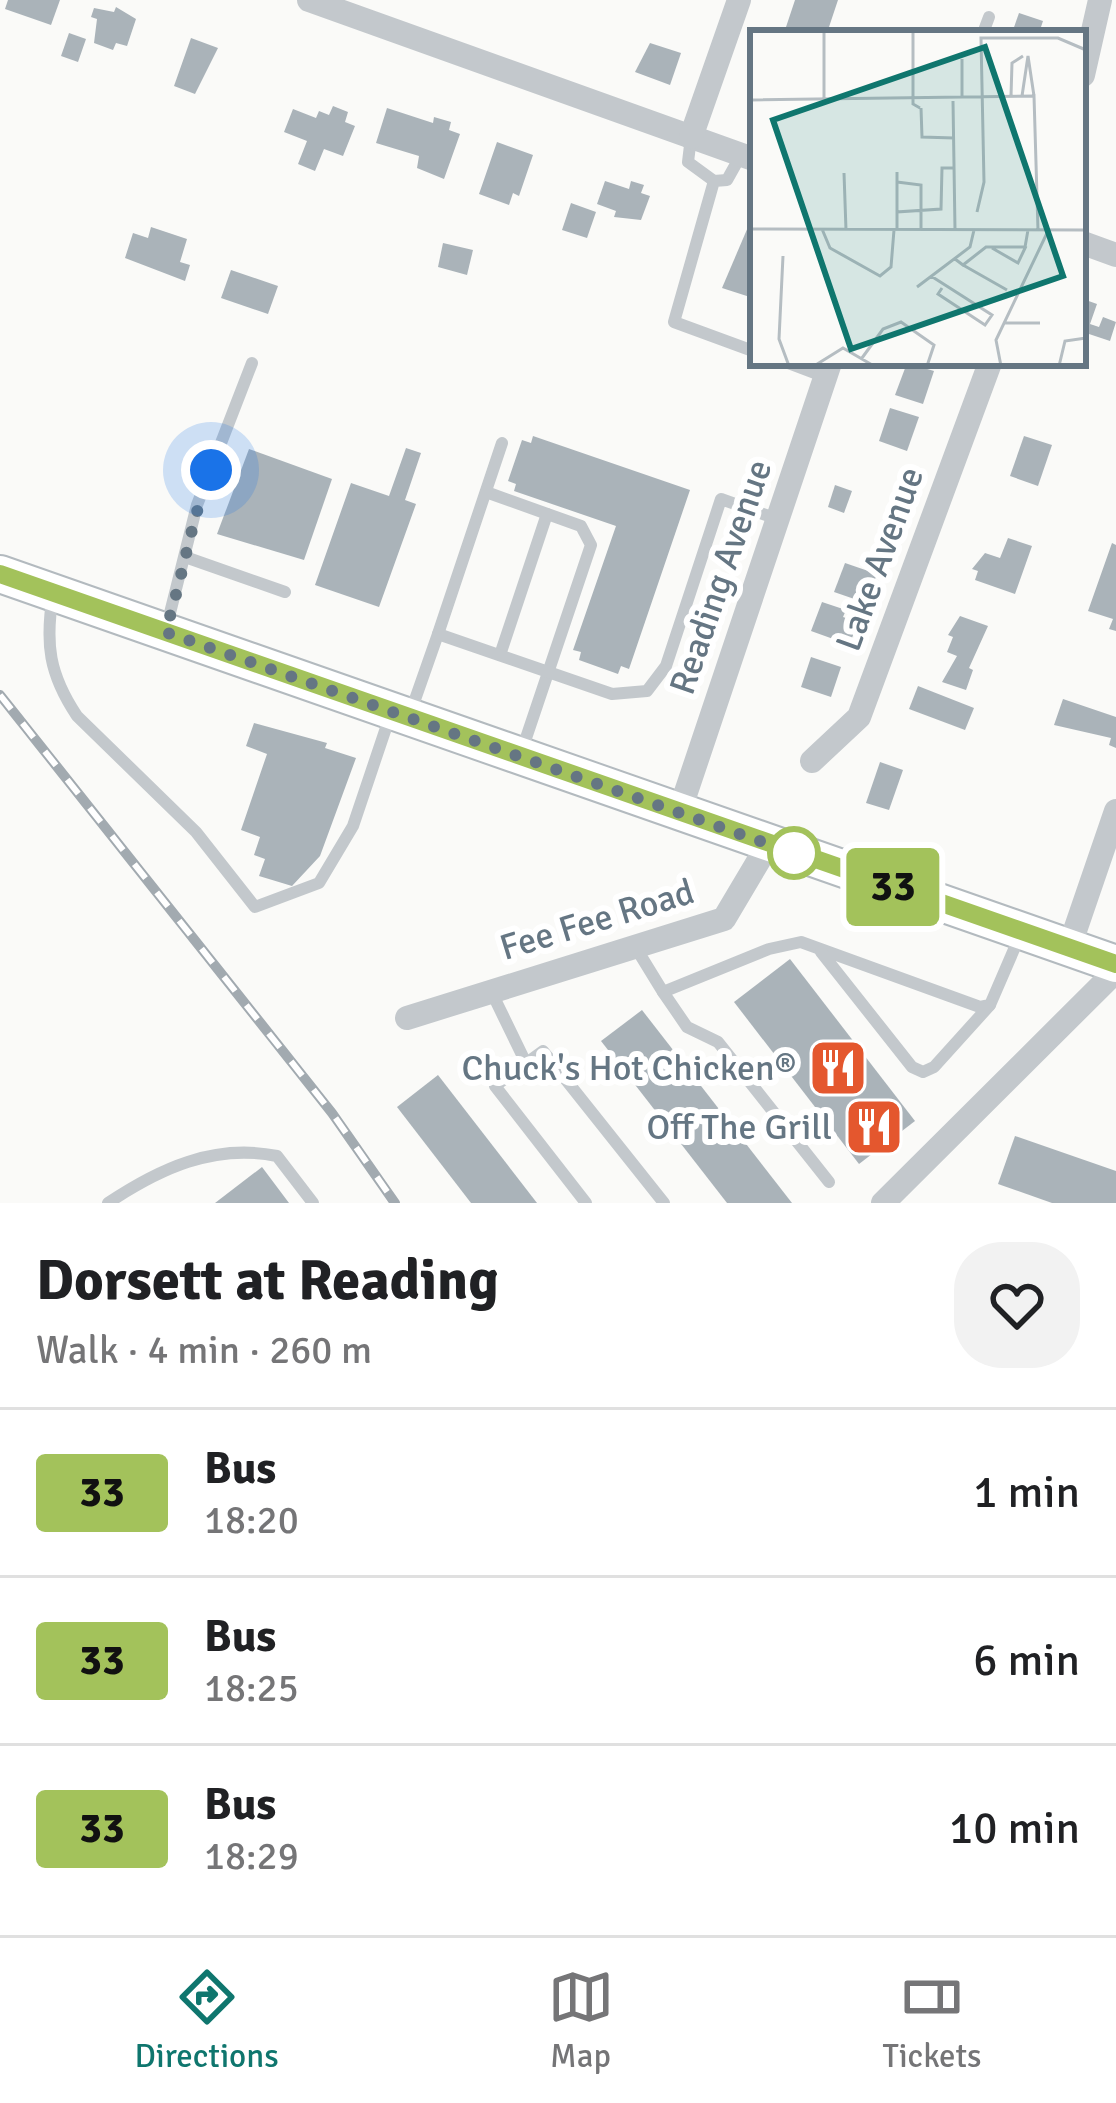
<!DOCTYPE html>
<meta charset="utf-8">
<style>
body{margin:0;font-family:Signika,sans-serif;background:#f2f2f2;color:#202124;height:100vh;display:flex;flex-direction:column;font-size:45px;white-space:nowrap}
*{box-sizing:border-box;margin:0}
p{font-size:39px;color:#757577}
.icon{flex:none;width:66px;height:66px;fill:none;stroke:currentColor;stroke-width:2;stroke-linecap:round;stroke-linejoin:round}
.map{position:relative;height:1203px;overflow:hidden}
.panel{display:flex;flex-direction:column;background:#fff;flex:1}
.panel>*{flex:none}
.badge{padding:0 24px;border-radius:9px;font-size:42px;line-height:78px}
.you{position:absolute;width:60px;height:60px;margin:-30px;border:9px solid #fff;border-radius:50%;background:#1a73e8;box-shadow:0 0 0 18px #1a73e833}
.map>.badge{position:absolute;translate:-50% -50%;box-shadow:0 0 0 6px #fff}
.round{display:grid;place-items:center;flex:none;width:126px;height:126px;border-radius:48px;background:#f2f2f2}
.summary{display:flex;align-items:center;justify-content:space-between;height:204px;padding:0 36px}
h1{font-size:57px;font-weight:800;line-height:90px}
ul{padding:0;list-style:none}
li{display:flex;align-items:center;gap:36px;height:168px;padding:0 36px;border-top:3px solid #e0e0e0}
li div{flex:1}
li b{display:block;font-size:45px}
li em{font-style:normal}
li .badge{min-width:132px;font-weight:700;text-align:center}
.dock{display:flex;justify-content:space-around;align-items:center;height:168px;border-top:3px solid #e0e0e0;background:#fff;font-size:33px;color:#757577}
.dock a{display:grid;justify-items:center;gap:6px}
.dock .active{color:#0f766e}
.map>svg:first-child{display:block}
</style>
<div class="map">
<svg width="1116" height="1203" viewBox="0 0 1116 1203">
<rect width="100%" height="100%" fill="#fafaf8"/>
<g fill="#aab3b9">
<polygon points="8,0 60,0 51,25 5,9"/>
<polygon points="795,0 838,0 827,33 784,33"/>
<polygon points="116,7 136,19 127,46 116,43 113,50 94,43 97,19 91,17 94,8 114,12"/>
<polygon points="1019,13 1043,21 1039,33 1012,33"/>
<polygon points="69,33 86,39 78,62 61,56"/>
<polygon points="191,38 218,48 195,94 174,86"/>
<polygon points="650,43 681,53 670,85 635,72"/>
<polygon points="333,106 348,112 345,122 355,126 343,156 324,149 315,171 298,164 307,141 284,132 293,109 316,118 319,111 329,115"/>
<polygon points="387,108 433,123 434,117 451,122 449,130 460,134 444,179 417,168 419,156 376,143"/>
<polygon points="497,142 533,155 519,196 513,193 509,205 479,194"/>
<polygon points="605,181 629,189 631,181 644,185 641,193 650,196 641,220 614,217 616,211 597,204"/>
<polygon points="571,203 596,212 587,238 562,230"/>
<polygon points="151,227 187,239 180,262 190,265 185,281 125,258 133,233 148,238"/>
<polygon points="748,227 753,229 753,298 722,288"/>
<polygon points="443,243 473,250 467,275 438,267"/>
<polygon points="231,270 278,286 268,314 221,298"/>
<polygon points="1083,299 1097,304 1090,324 1099,327 1103,317 1116,322 1110,341 1083,332"/>
<polygon points="907,363 934,371 923,404 895,395"/>
<polygon points="890,408 919,417 907,451 879,441"/>
<polygon points="533,436 690,490 629,669 621,666 618,674 579,660 581,652 573,650 616,526 514,491 516,484 508,481 522,440 531,443"/>
<polygon points="1024,436 1052,445 1038,486 1010,476"/>
<polygon points="406,448 421,453 405,500 416,504 379,607 315,585 351,483 389,496"/>
<polygon points="249,449 332,479 304,560 217,534"/>
<polygon points="835,485 852,491 844,513 828,507"/>
<polygon points="1008,538 1032,546 1015,594 975,580 978,571 972,569 985,553 1000,558"/>
<polygon points="1112,543 1116,545 1116,631 1109,629 1113,619 1088,611"/>
<polygon points="845,563 877,574 866,603 834,592"/>
<polygon points="822,602 846,610 843,617 857,622 850,645 811,631"/>
<polygon points="960,616 988,626 969,668 973,670 966,690 942,682 957,656 947,652 953,637 948,635"/>
<polygon points="811,657 841,667 831,697 801,687"/>
<polygon points="918,686 974,708 965,730 909,709"/>
<polygon points="1063,699 1116,717 1116,748 1109,745 1111,738 1054,725"/>
<polygon points="254,723 327,743 325,748 356,758 320,856 292,886 259,876 265,859 254,855 260,837 241,830 267,754 246,746"/>
<polygon points="880,762 903,770 889,810 866,803"/>
<polygon points="790,959 915,1121 859,1164 734,1002"/>
<polygon points="642,1010 792,1203 727,1203 601,1041"/>
<polygon points="438,1075 537,1203 471,1203 397,1107"/>
<polygon points="1015,1136 1116,1171 1116,1203 1052,1203 998,1184"/>
<polygon points="262,1167 289,1203 215,1203"/>
</g>
<g fill="none" stroke-linecap="round" stroke-linejoin="round">
<defs>
<polyline id="secondary" points="0,574 1116,964"/>
</defs>
<use href="#secondary" stroke="#b3babf" stroke-width="40"/>
<g stroke="#c3c8cc" stroke-width="12">
<polyline points="983,33 989,17"/>
<polyline points="691,137 688,162 714,181"/>
<polyline points="741,155 727,180 714,181 674,322 753,351"/>
<polyline points="788,363 825,377"/>
<polyline points="486,492 581,526 591,545 522,750"/>
<polyline points="188,558 285,592"/>
<path d="M53 594C45 644 49 674 77 716L196 832 255 907 319 883 353 826 391 713"/>
<polyline points="166,629 197,505 252,363"/>
<polyline points="438,634 502,443"/>
<polyline points="500,655 547,514"/>
<polyline points="411,711 438,634 612,694 647,691 666,666 721,499 780,520"/>
<polyline points="636,948 663,992 769,949 801,942 980,1007 990,1005 1021,933"/>
<polyline points="821,952 912,1067 923,1072 934,1067 990,1005"/>
<polyline points="491,991 526,1063"/>
<polyline points="663,992 687,1027 718,1042 829,1182"/>
<path d="M108 1203C159 1169 214 1143 277 1156L313 1203"/>
<polyline points="586,1203 495,1086 543,1051 664,1203"/>
</g>
<g stroke="#c3c8cc" stroke-width="24">
<polyline points="309,0 753,159"/>
<polyline points="1083,75 1100,0"/>
<polyline points="691,137 739,0"/>
<polyline points="1083,243 1116,255"/>
<polyline points="812,761 859,717 990,363"/>
<polyline points="679,813 830,363"/>
<polyline points="1069,948 1116,811"/>
<polyline points="407,1018 724,919 768,845"/>
<polyline points="883,1203 1116,971"/>
</g>
<use href="#secondary" stroke="#fff" stroke-width="36"/>
<defs>
<polyline id="rail" points="0,695 332,1113 395,1203"/>
</defs>
<use href="#rail" stroke="#a2aab0" stroke-width="10"/>
<use href="#rail" stroke="#fff" stroke-width="6" stroke-dasharray="18" stroke-linecap="butt"/>
</g>
<g fill="none" stroke-linecap="round" stroke-linejoin="round">
<defs>
<polyline id="line" points="0,574 1116,964"/>
</defs>
<use href="#line" stroke="#fff" stroke-width="27"/>
<use href="#line" stroke="#a3c25b" stroke-width="18"/>
<path stroke="#657683" stroke-width="12" stroke-dasharray="0 21.6" d="M211 470C190 523 183 578 165 632L811 859 794 853"/>
</g>
<defs>
<symbol id="restaurant-square" viewBox="-11 -11 22 22"><rect x="-9" y="-9" width="18" height="18" rx="4" fill="#e4572e" stroke="#fff"/><path d="M-5-6h1v4h1v-4h1v4h1v-4h1v5L-1.5 .5V6h-2V.5L-5-1ZM5-6V6H3V1.5H1.5Q1.5-4 5-6Z" fill="#fff"/></symbol>
</defs>
<g fill-rule="evenodd">
<use href="#restaurant-square" x="805" y="1035" width="66" height="66"/>
<use href="#restaurant-square" x="841" y="1094" width="66" height="66"/>
</g>
<circle fill="#fff" stroke="#a3c25b" stroke-width="6" cx="794" cy="853" r="24"/>
<g text-anchor="middle" dominant-baseline="central" stroke-width="12" stroke-linejoin="round" paint-order="stroke">
<g font-size="36" fill="#657683" stroke="#fff">
<text transform="translate(880 559) rotate(-70)">Lake Avenue</text>
<text transform="translate(721 577) rotate(-71)">Reading Avenue</text>
<text transform="translate(597 920) rotate(-17)">Fee Fee Road</text>
</g>
<g font-size="36" fill="#657683" stroke="#fff" text-anchor="end">
<text x="796" y="1068">Chuck's Hot Chicken®</text>
<text x="832" y="1127">Off The Grill</text>
</g>
</g>
<g transform="translate(750 30)">
<rect width="336" height="336" fill="#fafaf8"/>
<path fill="none" stroke="#b5bdc2" stroke-width="3" d="M74 0V70M163 0V74L170 78M212 29V67M261 66 262 33 273 26M272 66 278 26 284 66M0 70 284 66 288 200M203 71 205 200M171 78 172 107 204 108M147 142V182M94 143 96 200M147 152 171 155V198M227 182 234 152 231 8H308L336 20M147 198V182L191 179 192 138H205M0 199 336 200M72 199 80 218 130 246 141 237 144 200M242 218 268 233 276 216M33 226 29 309 39 336M205 229 213 235 236 217H275L278 200M213 235 257 260M181 246 242 285 235 295 188 264 192 258M167 257 220 217 224 200M253 293H290M112 328 133 299 151 292 184 315 177 336M64 336 93 318 124 336M251 336 246 310 298 201M309 336 315 311 336 308"/>
<path fill="#0f766e" fill-opacity="0.15" stroke="#0f766e" stroke-width="6" d="M235 17 313 246 101 319 23 90Z"/>
<rect width="336" height="336" fill="none" stroke="#657683" stroke-width="6"/>
</g>
</svg>
<div class="you" style="left:211px;top:470px"></div>
<b class="badge" style="left:893px;top:887px;background:#a3c25b;color:#111">33</b>
</div>
<section class="panel">
<div class="summary"><div><h1>Dorsett at Reading</h1><p>Walk · 4 min · 260 m</p></div><a class="round"><svg class="icon" aria-label="heart" viewBox="0 0 24 24"><path d="M12 20l-8-8c-3-5 5-10 8-4 3-6 11-1 8 4z"/></svg></a></div>
<ul>
<li><span class="badge" style="background:#a3c25b;color:#111">33</span><div><b>Bus</b><p>18:20</p></div><em>1 min</em></li>
<li><span class="badge" style="background:#a3c25b;color:#111">33</span><div><b>Bus</b><p>18:25</p></div><em>6 min</em></li>
<li><span class="badge" style="background:#a3c25b;color:#111">33</span><div><b>Bus</b><p>18:29</p></div><em>10 min</em></li>
</ul>
</section>
<nav class="dock">
<a class="active"><svg class="icon" aria-label="directions" viewBox="0 0 24 24"><path d="M12 3l9 9-9 9-9-9zM9 14v-3h6M13 9l2 2-2 2"/></svg>Directions</a>
<a><svg class="icon" aria-label="map" viewBox="0 0 24 24"><path d="M3 6l6-2 6 2 6-2v14l-6 2-6-2-6 2zM9 4v14M15 6v14"/></svg>Map</a>
<a><svg class="icon" aria-label="tickets" viewBox="0 0 24 24"><path d="M3 7h18v10H3zM15 7v10"/></svg>Tickets</a>
</nav>
